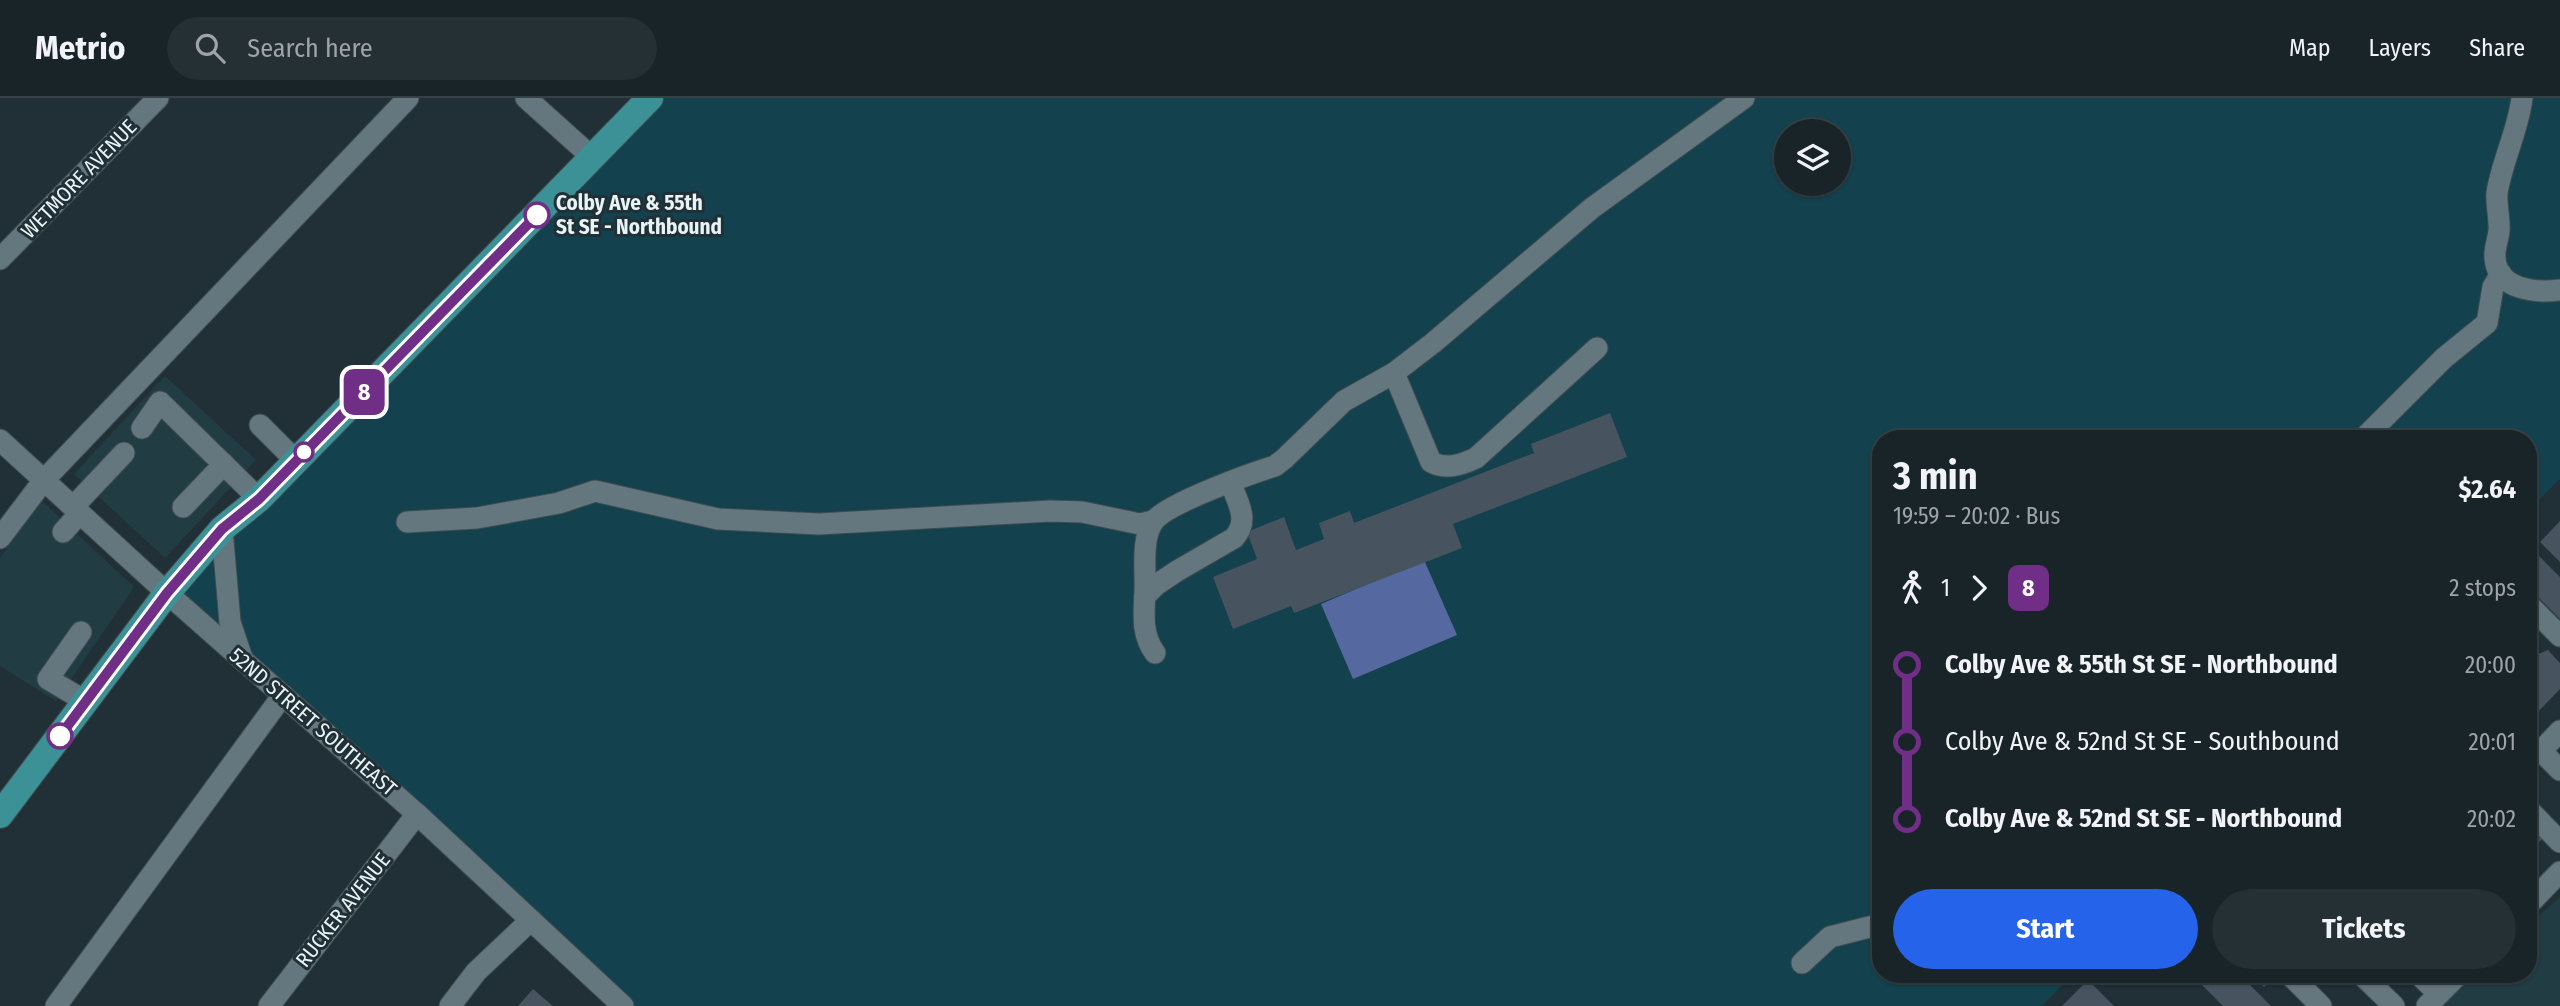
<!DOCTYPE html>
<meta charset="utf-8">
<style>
body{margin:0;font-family:"Fira Sans Condensed",sans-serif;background:#253034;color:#f1f3f6;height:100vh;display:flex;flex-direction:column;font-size:26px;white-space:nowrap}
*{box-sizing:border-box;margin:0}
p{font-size:23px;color:#9fa4a8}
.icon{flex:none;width:38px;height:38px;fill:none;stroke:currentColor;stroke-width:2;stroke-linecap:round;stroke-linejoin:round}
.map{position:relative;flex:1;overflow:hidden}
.panel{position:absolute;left:1872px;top:332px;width:665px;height:553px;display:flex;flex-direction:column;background:#182428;border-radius:28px;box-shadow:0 2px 5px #0004,0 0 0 2px #364145}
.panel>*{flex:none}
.badge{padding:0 14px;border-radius:10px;font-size:24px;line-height:46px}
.buttons{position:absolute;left:1774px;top:21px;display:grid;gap:14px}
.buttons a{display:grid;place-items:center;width:77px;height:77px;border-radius:50%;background:#182428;box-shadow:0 2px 5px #0004,0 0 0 2px #364145;font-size:35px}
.map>.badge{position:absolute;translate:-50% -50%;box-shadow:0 0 0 4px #fff}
.legs{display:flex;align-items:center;gap:10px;height:77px;padding:0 21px;font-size:23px}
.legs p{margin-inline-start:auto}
.head{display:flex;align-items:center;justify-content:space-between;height:119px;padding:0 21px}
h1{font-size:38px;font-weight:700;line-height:52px}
.cta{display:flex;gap:14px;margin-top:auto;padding:14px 21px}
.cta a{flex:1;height:80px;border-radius:42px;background:#2563eb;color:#fff;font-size:28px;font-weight:700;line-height:80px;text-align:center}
.cta a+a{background:#253034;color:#f1f3f6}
ul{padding:0 21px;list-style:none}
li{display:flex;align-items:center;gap:24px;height:77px;font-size:26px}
li i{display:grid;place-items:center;width:10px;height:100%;margin:0 9px;background:currentColor}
li i::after{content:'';width:18px;height:18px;margin:-9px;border:5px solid;border-radius:50%;background:#182428}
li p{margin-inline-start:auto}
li:first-child i{background:linear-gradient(#0000 50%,currentColor 0)}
li:last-child i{background:linear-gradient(currentColor 50%,#0000 0)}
header{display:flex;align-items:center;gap:42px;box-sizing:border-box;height:98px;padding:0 35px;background:#182428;border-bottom:2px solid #364145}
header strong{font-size:33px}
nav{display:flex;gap:38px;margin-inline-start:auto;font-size:24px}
.search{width:490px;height:63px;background:#253034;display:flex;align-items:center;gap:18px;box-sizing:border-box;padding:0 24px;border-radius:38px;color:#9fa4a8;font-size:26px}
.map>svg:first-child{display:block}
</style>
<header>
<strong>Metrio</strong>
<div class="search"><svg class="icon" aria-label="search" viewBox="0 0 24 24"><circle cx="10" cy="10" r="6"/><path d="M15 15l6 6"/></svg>Search here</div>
<nav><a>Map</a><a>Layers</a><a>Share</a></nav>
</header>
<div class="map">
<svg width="2560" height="908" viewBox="0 0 2560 908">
<rect width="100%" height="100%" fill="#203036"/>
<g fill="#223c44">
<polygon points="165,278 256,362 165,460 74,376"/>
<polygon points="41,402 134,489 56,603 0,568 0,460"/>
<polygon points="2560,799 2560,908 2441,908 2475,877 2529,877 2529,827"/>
</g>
<path fill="#14414e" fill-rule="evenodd" d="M650 0H2560V381L2529 412V341H1881V877H2072L2042 908H623L167 495ZM1787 33H1839V86H1787Z"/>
<polygon fill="#5668a0" points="1424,462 1457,537 1353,581 1321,506"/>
<g fill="#47545f">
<polygon points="1610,315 1627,359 1453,426 1462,450 1294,515 1291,508 1233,531 1213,479 1257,461 1247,434 1284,419 1296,452 1324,441 1319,425 1350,413 1354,425 1534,355 1531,346"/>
<polygon points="2560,423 2560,464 2540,444"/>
<polygon points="2536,455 2560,479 2560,521 2529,490 2529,463"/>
<polygon points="2548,552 2560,565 2560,591 2529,623 2529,555 2533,558"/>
<polygon points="2529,718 2547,736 2529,754"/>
<polygon points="2192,877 2240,877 2271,908 2223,908"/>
<polygon points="2251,877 2277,877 2264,889"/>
<polygon points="2088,882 2114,908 2062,908"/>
<polygon points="533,891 553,908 518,908"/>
</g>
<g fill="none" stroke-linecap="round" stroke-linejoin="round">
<defs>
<g id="minor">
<polyline points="526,0 593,60"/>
<path d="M2522 0C2518 33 2502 63 2497 95 2496 107 2500 121 2499 133 2498 142 2494 151 2495 160 2497 192 2536 195 2560 192"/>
<polyline points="0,161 158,0"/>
<path d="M1394 275 1431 364C1446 372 1461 367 1476 360L1597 250"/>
<polyline points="260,327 296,363"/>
<polyline points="142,330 160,304 259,401"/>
<polyline points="2363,341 2444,260 2487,225 2493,189 2501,176"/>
<polyline points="0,342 167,495 417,716 623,908"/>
<polyline points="73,409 124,355"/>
<polyline points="183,409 224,366"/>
<polyline points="407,424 477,420 559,405 595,393 718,421 819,426 1050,413 1082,414 1140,426 1153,423"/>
<polyline points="222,431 230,524 242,560"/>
<polyline points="63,434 80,415"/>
<polyline points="0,440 44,382 408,0"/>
<path d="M1145 498 1156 487 1177 473 1234 440C1250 422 1238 405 1230 384"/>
<polyline points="2529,507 2560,538"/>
<polyline points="81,534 48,581 85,603"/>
<path d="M1155 555C1141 536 1144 515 1145 493 1146 473 1141 441 1153 424 1165 406 1252 375 1275 368L1284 361 1344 303 1394 275 1433 245 1592 110 1744 0"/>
<polyline points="2560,633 2541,653 2560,672"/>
<polyline points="2529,712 2560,744"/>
<polyline points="2529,806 2560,774"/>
<polyline points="1802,865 1830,839 1881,826"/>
<polyline points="2290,877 2321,908"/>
<polyline points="2362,877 2394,908"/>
<polyline points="2419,877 2439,896"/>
<polyline points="56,908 283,597"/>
<polyline points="269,908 417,716"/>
<polyline points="450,908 476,874 531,822"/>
<polyline points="2427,908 2458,877"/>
</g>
<polyline id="major" points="0,717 167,495 222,431 259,401 650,0"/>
</defs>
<use href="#minor" stroke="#3e4d51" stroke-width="23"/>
<use href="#major" stroke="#3e4d51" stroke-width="28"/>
<use href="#minor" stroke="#65777e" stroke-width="21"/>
<use href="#major" stroke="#3b9195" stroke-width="26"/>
</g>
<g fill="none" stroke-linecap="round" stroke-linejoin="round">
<defs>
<polyline id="line-1" points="60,638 167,495 222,431 259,401 537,117"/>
</defs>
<use href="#line-1" stroke="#fff" stroke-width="16"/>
<use href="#line-1" stroke="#702e87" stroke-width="10"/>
</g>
<g fill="#fff" stroke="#702e87" stroke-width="3.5">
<circle cx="537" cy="117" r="12"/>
<circle cx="304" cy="354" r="9"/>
<circle cx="60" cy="638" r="12"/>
</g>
<g text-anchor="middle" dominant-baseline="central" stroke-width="6" stroke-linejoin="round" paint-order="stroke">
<g font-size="21" fill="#e8f3f6" stroke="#203036">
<text transform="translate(79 81) rotate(-46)">WETMORE AVENUE</text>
<text transform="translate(313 624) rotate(41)">52ND STREET SOUTHEAST</text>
<text transform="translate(343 812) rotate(-52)">RUCKER AVENUE</text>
</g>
<g font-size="21" font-weight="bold" fill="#e8f3f6" stroke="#203036" text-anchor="start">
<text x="556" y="105">Colby Ave &amp; 55th<tspan x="556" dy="24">St SE - Northbound</tspan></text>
</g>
</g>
</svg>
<div class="buttons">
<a><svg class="icon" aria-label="layers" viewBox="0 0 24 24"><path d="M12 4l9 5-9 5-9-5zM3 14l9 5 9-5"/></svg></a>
</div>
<b class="badge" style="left:364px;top:294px;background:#702e87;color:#fff">8</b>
<section class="panel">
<div class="head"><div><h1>3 min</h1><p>19:59 – 20:02 · Bus</p></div><b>$2.64</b></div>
<div class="legs"><svg class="icon" aria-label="walk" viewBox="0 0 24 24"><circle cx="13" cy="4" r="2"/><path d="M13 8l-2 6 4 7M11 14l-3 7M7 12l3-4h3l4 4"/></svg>1<svg class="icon" aria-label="forward" viewBox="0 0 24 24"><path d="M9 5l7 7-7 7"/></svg><b class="badge" style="background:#702e87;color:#fff">8</b><p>2 stops</p></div>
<ul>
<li><i style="color:#702e87"></i><b>Colby Ave &amp; 55th St SE - Northbound</b><p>20:00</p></li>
<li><i style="color:#702e87"></i><span>Colby Ave &amp; 52nd St SE - Southbound</span><p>20:01</p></li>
<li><i style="color:#702e87"></i><b>Colby Ave &amp; 52nd St SE - Northbound</b><p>20:02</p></li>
</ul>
<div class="cta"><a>Start</a><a>Tickets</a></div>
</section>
</div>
